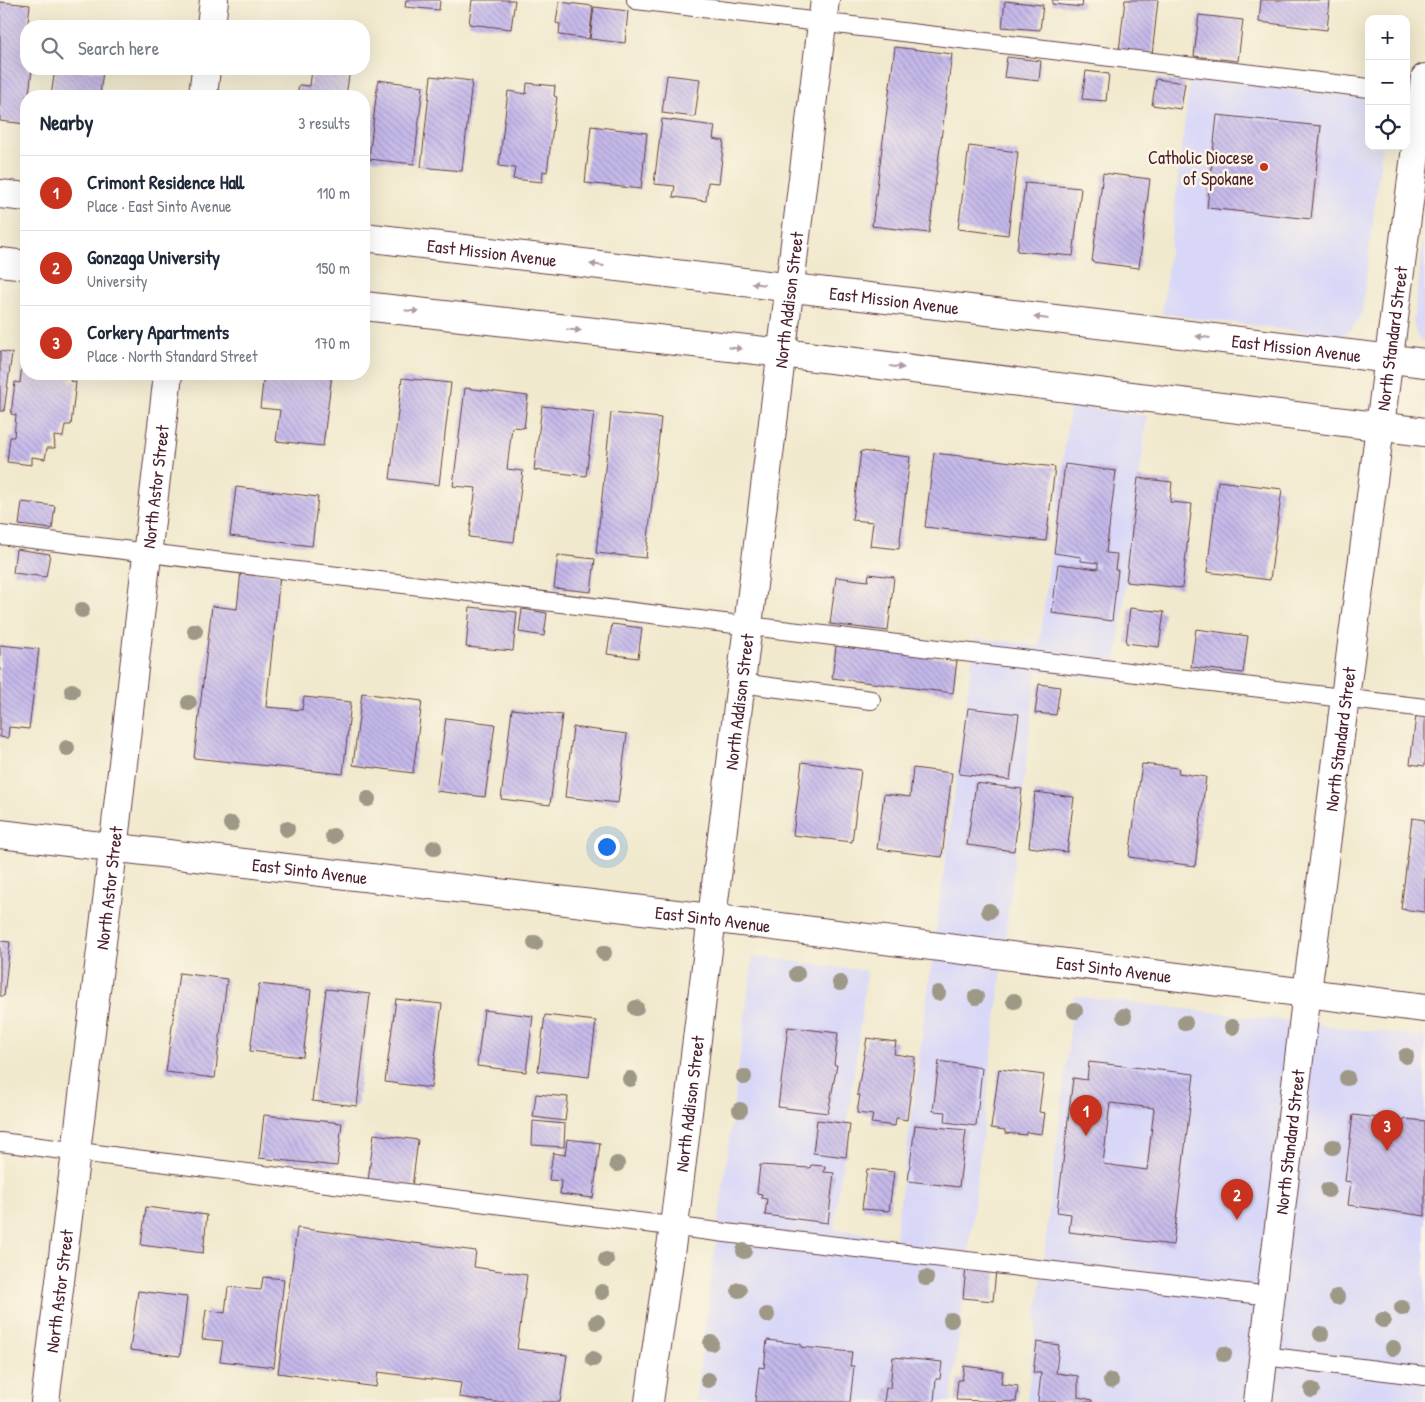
<!DOCTYPE html>
<meta charset="utf-8">
<style>
:root{--surface:#fff;--page:#f2f2f3;--text:#1f2937;--muted:#747a83;--line:#e0e1e3;--accent:#c8321e}
body{margin:0;font-family:"Patrick Hand",sans-serif;background:var(--page);color:var(--text)}
.controls{position:absolute;right:15px;top:15px;display:grid;overflow:hidden;border-radius:10px;box-shadow:0 5px 20px #0002}
.controls button{width:45px;height:45px;display:grid;place-items:center;padding:0;border:0;border-bottom:1px solid var(--line);background:var(--surface);color:var(--text);font:25px sans-serif}
.you{position:absolute;left:606px;top:846px;width:18px;height:18px;margin:-12px;border:4px solid #fff;border-radius:50%;background:#1a73e8;box-shadow:0 0 0 8px #1a73e833}
.badge{display:grid;place-items:center;width:32px;height:32px;border-radius:50%;background:var(--accent);color:#fff;font-size:16px;font-weight:700}
.pin{position:absolute;translate:-50% -41px;filter:drop-shadow(0 1px 2px #0008)}
.pin::after{content:'';position:absolute;top:26px;width:18px;height:15px;background:inherit;clip-path:polygon(0 0,100% 0,50% 100%)}
.list{margin:0;padding:0;list-style:none}
h2{display:flex;justify-content:space-between;align-items:center;height:65px;margin:0;padding:0 20px;font-size:21px}
h2 small{font-size:16px;font-weight:400;color:var(--muted)}
.list li{display:grid;grid-template-columns:32px 1fr auto;gap:15px;align-items:center;box-sizing:border-box;height:75px;padding:0 20px;border-top:1px solid var(--line)}
.list b{display:block;font-size:19px;white-space:nowrap}
.list p{margin:0;font-size:16px;white-space:nowrap;color:var(--muted)}
.list em{font-size:16px;font-style:normal;color:var(--muted)}
.icon{flex:none;width:28px;height:28px;fill:none;stroke:currentColor;stroke-width:2;stroke-linecap:round;stroke-linejoin:round}
.map{position:relative;flex:none;width:1425px;height:1402px;overflow:hidden}
.search{position:absolute;background:var(--surface);box-shadow:0 5px 20px #0002;left:20px;top:20px;width:350px;height:55px;display:flex;align-items:center;gap:12px;box-sizing:border-box;padding:0 18px;border-radius:20px;color:var(--muted);font-size:19px}
.panel{position:absolute;background:var(--surface);box-shadow:0 5px 20px #0002;left:20px;top:90px;width:350px;height:290px;border-radius:20px}
.map>svg:first-child{display:block}
.built{fill:#d8d7f8}
.building{fill:url(#building-back-hatch);fill-rule:evenodd}
.lines{fill:none;stroke-linecap:round;stroke-linejoin:round}
.lane-casing{stroke:#633d43;stroke-width:20}
.street-casing{stroke:#633d43;stroke-width:30}
.primary-casing{stroke:#633d43;stroke-width:30}
.lane{stroke:#fff;stroke-width:18}
.street{stroke:#fff;stroke-width:28}
.primary{stroke:#fff;stroke-width:28}
.tree{fill:#9e9887}
.oneway{fill:#ae9aa0}
.poi-dot{fill:#c8321e;stroke:#fcf5e5;stroke-width:2}
.labels{text-anchor:middle;dominant-baseline:central;stroke-width:5;stroke-linejoin:round;paint-order:stroke}
.poi-label{font-size:18px;fill:#4a1f2b;stroke:#fcf5e5;text-anchor:end}
.street-label{font-size:18px;fill:#4a1f2b;stroke:#fcf5e5}
</style>
<div class="map">
<svg width="1425" height="1402" viewBox="0 0 1425 1402">
<defs>
<pattern id="building-back-hatch" width="6" height="6" patternUnits="userSpaceOnUse" patternTransform="scale(1.25)"><rect width="6" height="6" fill="#c5b9eb"/><path d="M-1 5l2 2M0 0l6 6M5-1l2 2" fill="none" stroke="#a296bf"/></pattern>
</defs>
<rect width="100%" height="100%" fill="#fcf5e5"/>
<filter id="ink" filterUnits="userSpaceOnUse"><feTurbulence type="fractalNoise" baseFrequency=".02" numOctaves="2"/><feDisplacementMap in="SourceGraphic" scale="10" xChannelSelector="R" yChannelSelector="G"/><feConvolveMatrix kernelMatrix="1 2 1 2 8 2 1 2 1" color-interpolation-filters="sRGB"/></filter>
<filter id="wash" filterUnits="userSpaceOnUse"><feTurbulence type="fractalNoise" baseFrequency=".0096" numOctaves="4" result="noise"/><feDisplacementMap in="SourceGraphic" scale="20" xChannelSelector="R" yChannelSelector="G"/><feGaussianBlur stdDeviation="1.12" result="paint"/><feColorMatrix in="noise" values="0 0 0 0 0 0 0 0 0 0 0 0 0 0 0 0 0 1.4 0 .05"/><feComposite in="paint" operator="in"/></filter>
<g filter="url(#wash)">
<rect width="100%" height="100%" fill="#f0e9cd"/>
<g class="built">
<path d="M1190 78 1369 99V146H1382L1362 312 1352 330 1338 336 1162 314Z"/>
<path d="M1425 228V343L1419 339 1413 323Z"/>
<path d="M1070 406 1147 416 1114 680 1037 670 951 1402H695L753 956 867 971 834 1229 895 1238 975 638 1039 646Z"/>
<path d="M1074 996 1425 1037V1402H1027Z"/>
</g>
<g id="blocks">
<g class="building">
<path d="M406 0H440L439 10 405 7Z"/>
<path d="M472 0H515L511 29 469 24Z"/>
<path d="M1052 0H1083L1082 7 1052 4Z"/>
<path d="M1125 0H1158L1152 55 1119 51Z"/>
<path d="M1261 0H1330L1327 30 1259 22Z"/>
<path d="M1005 1 1043 5 1040 30 1002 27Z"/>
<path d="M0 2 30 5 24 57H26V69H32L29 94 40 95 26 96V124L0 121Z"/>
<path d="M559 2 593 6 589 39 559 35 560 24 556 23Z"/>
<path d="M594 7 628 11 625 43 590 39Z"/>
<path d="M1199 15 1243 20 1238 61 1194 56Z"/>
<path d="M895 47 952 54 929 233 872 226Z"/>
<path d="M1007 57 1041 61 1039 81 1004 77Z"/>
<path d="M55 69 103 71 100 95 51 96Z"/>
<path d="M312 69H350L346 96H297L299 85 310 86Z"/>
<path d="M1086 71 1109 74 1106 101 1082 99Z"/>
<path d="M667 75 700 79 695 117 662 113Z"/>
<path d="M431 76 472 81 462 171 421 167Z"/>
<path d="M1156 79 1185 83 1181 109 1152 105Z"/>
<path d="M378 80 423 86 414 164 369 159Z"/>
<path d="M527 83 555 86 554 96 557 97 547 172 543 171 542 182 513 179 515 168 499 166 508 91 526 94Z"/>
<path d="M1217 115 1321 126 1311 219 1207 208Z"/>
<path d="M662 119 715 126 713 139 724 141 719 183 708 182 706 201 673 197 675 186 654 184Z"/>
<path d="M591 126 647 133 641 189 585 183Z"/>
<path d="M969 146 1018 152 1008 235 958 229Z"/>
<path d="M1103 173 1150 179 1139 268 1092 262Z"/>
<path d="M1025 183 1081 188 1073 256 1017 251Z"/>
<path d="M0 351 12 353 4 411H0Z"/>
<path d="M23 354H26V374H71L70 381 76 382 71 425H65L63 437 54 436 55 448H47L45 459 32 457V465L7 462 10 437H14L16 415 11 414 15 382 20 383Z"/>
<path d="M264 374H332L323 446 276 441 280 410 260 408Z"/>
<path d="M402 378 451 383 439 485 390 479Z"/>
<path d="M465 388 528 396 524 428 512 427 507 469 523 471 514 542 469 537 476 488 453 486Z"/>
<path d="M542 406 594 412 586 476 534 470Z"/>
<path d="M611 413 661 418 646 558 596 553Z"/>
<path d="M861 451 910 457 899 549 870 546 873 522 852 520Z"/>
<path d="M934 453 1055 467 1046 541 925 527Z"/>
<path d="M1065 464 1116 471 1106 553 1117 554 1115 570H1118L1112 621 1052 613 1058 564 1098 569V563L1081 561V557L1054 553Z"/>
<path d="M1138 478 1172 482 1170 502 1192 504 1182 588 1126 582Z"/>
<path d="M1218 481 1282 489 1270 580 1207 572Z"/>
<path d="M236 487 318 497 312 546 230 536Z"/>
<path d="M22 502 55 506 52 529 19 525Z"/>
<path d="M16 549 50 554 46 577 13 573Z"/>
<path d="M558 555 595 559 591 592 554 588Z"/>
<path d="M241 571 280 575 266 707 302 710 304 697 351 702 343 774 194 758 212 606 237 609Z"/>
<path d="M869 574 894 577 888 631 830 624 836 577 868 581Z"/>
<path d="M470 607 517 612 513 651 466 647Z"/>
<path d="M1130 608 1164 612 1159 647 1126 643Z"/>
<path d="M522 609 547 613 544 636 519 632Z"/>
<path d="M612 624 642 628 638 658 607 654Z"/>
<path d="M1196 629 1248 636 1243 673 1191 667Z"/>
<path d="M0 645 39 649 29 729 9 727 8 738 0 737Z"/>
<path d="M836 646 957 660 953 693 832 678Z"/>
<path d="M1039 684 1060 687 1056 715 1035 713Z"/>
<path d="M362 693 422 701 413 773 353 765Z"/>
<path d="M968 708 1019 714 1010 780 959 774Z"/>
<path d="M512 709 562 715 550 805 501 799Z"/>
<path d="M1416 716 1425 717V766L1410 764Z"/>
<path d="M446 718 495 724 485 797 436 791Z"/>
<path d="M573 727 627 734 618 803 565 797Z"/>
<path d="M802 762 861 770 852 842 793 835Z"/>
<path d="M1142 764 1179 768 1178 773 1206 777 1195 866 1129 857Z"/>
<path d="M913 768 952 773 942 857 877 849 884 794 910 797Z"/>
<path d="M976 783 1022 789 1014 851 967 845Z"/>
<path d="M1035 792 1074 797 1067 852 1029 847Z"/>
<path d="M1412 818 1425 820V912L1401 909Z"/>
<path d="M0 941 10 942 4 996H0Z"/>
<path d="M179 973 227 979 215 1078 166 1072Z"/>
<path d="M259 984 311 990 303 1057 250 1051Z"/>
<path d="M326 989 370 994 357 1106 312 1101Z"/>
<path d="M396 999 442 1004 431 1088 385 1082Z"/>
<path d="M484 1010 533 1016 526 1072 477 1066Z"/>
<path d="M545 1015 596 1021 589 1077 538 1071Z"/>
<path d="M788 1027 838 1033 834 1065H837L828 1113 778 1107Z"/>
<path d="M867 1038 896 1042 894 1054 915 1057 907 1120 896 1118 895 1126 871 1123 873 1115 857 1113 860 1095H857Z"/>
<path d="M939 1061 982 1068 976 1126 945 1122 946 1112 933 1111Z"/>
<path d="M1089 1062 1194 1074 1173 1245 1069 1232 1071 1214 1057 1212 1073 1078 1087 1080ZM1110 1103 1154 1108 1147 1170 1103 1164Z"/>
<path d="M999 1069 1044 1075 1039 1112 1045 1113 1042 1134 1026 1132V1135L1005 1133V1130L991 1128Z"/>
<path d="M536 1094 568 1097 565 1121 533 1117Z"/>
<path d="M264 1115 342 1123 337 1166 259 1158Z"/>
<path d="M1353 1115 1404 1121 1405 1119 1425 1121V1216L1348 1205 1351 1182 1345 1181Z"/>
<path d="M817 1120 850 1124 846 1157 813 1153Z"/>
<path d="M533 1121 565 1124 564 1147 532 1145Z"/>
<path d="M915 1125 966 1130 959 1187 908 1181Z"/>
<path d="M374 1134 418 1140 412 1187 368 1181Z"/>
<path d="M567 1139 600 1143 593 1198 560 1194 561 1181 549 1180 553 1153 565 1155Z"/>
<path d="M760 1165 810 1168 811 1165 825 1166 824 1172 834 1173 828 1223 765 1215 767 1199 761 1198 762 1194 757 1193Z"/>
<path d="M867 1169 894 1172 889 1211 862 1209Z"/>
<path d="M146 1207 207 1215 203 1253 141 1245Z"/>
<path d="M297 1228 476 1251 474 1267 527 1275 517 1349 567 1355 560 1402H495L459 1397 461 1383 378 1372 376 1387 278 1373Z"/>
<path d="M966 1267 996 1270 993 1301 963 1298Z"/>
<path d="M263 1277 284 1279 274 1367 220 1361 223 1341 202 1339 206 1310 225 1313 228 1287 261 1290Z"/>
<path d="M138 1291 187 1297 180 1356 130 1350Z"/>
<path d="M767 1340 801 1344V1347L852 1352 850 1366H854L850 1402H755L759 1367 764 1368Z"/>
<path d="M1037 1342 1059 1345 1056 1373 1078 1376V1397L1092 1400V1402H1038L1041 1373H1033Z"/>
<path d="M893 1357 942 1362 940 1379H936L934 1402H884L886 1388H890Z"/>
<path d="M964 1366 1003 1371 1001 1384 1018 1386 1016 1402 956 1400 958 1380H962Z"/>
</g>
</g>
</g>
<g filter="url(#ink)">
<use href="#blocks" fill-opacity="0" stroke="#633d43" stroke-width="1"/>
<g class="lines">
<g class="lane-casing">
<g id="lane">
<path d="M636 0 1369 88"/>
<path d="M0 535 1425 708"/>
<path d="M740 683 871 700"/>
<path d="M0 1142 734 1234 1271 1296"/>
<path d="M1264 1356 1425 1376"/>
</g>
</g>
<g class="street-casing">
<g id="street">
<path d="M211 26 214 0"/>
<path d="M203 96 206 69"/>
<path id="s1" d="M0 834 710 918 1425 1008"/>
<path id="s2" d="M45 1402 106 910 168 374"/>
<path id="s3" d="M649 1402 674 1226 825 0"/>
<path id="s4" d="M1258 1402 1307 992 1425 78"/>
</g>
</g>
<g class="primary-casing">
<g id="primary">
<path d="M0 194 26 197"/>
<path id="s5" d="M364 237 1425 363"/>
<path d="M0 262 26 265"/>
<path d="M364 306 782 353 1425 432"/>
</g>
</g>
<use href="#lane" class="lane"/>
<use href="#street" class="street"/>
<use href="#primary" class="primary"/>
</g>
<g class="tree">
<circle cx="82" cy="610" r="8"/>
<circle cx="195" cy="631" r="8"/>
<circle cx="72" cy="691" r="8"/>
<circle cx="189" cy="703" r="8"/>
<circle cx="67" cy="748" r="8"/>
<circle cx="368" cy="799" r="8"/>
<circle cx="231" cy="824" r="8"/>
<circle cx="287" cy="829" r="8"/>
<circle cx="333" cy="836" r="8"/>
<circle cx="434" cy="848" r="8"/>
<circle cx="989" cy="911" r="8"/>
<circle cx="535" cy="943" r="8"/>
<circle cx="604" cy="953" r="8"/>
<circle cx="797" cy="974" r="8"/>
<circle cx="840" cy="983" r="8"/>
<circle cx="938" cy="993" r="8"/>
<circle cx="976" cy="997" r="8"/>
<circle cx="1014" cy="1001" r="8"/>
<circle cx="636" cy="1008" r="8"/>
<circle cx="1075" cy="1011" r="8"/>
<circle cx="1124" cy="1016" r="8"/>
<circle cx="1185" cy="1023" r="8"/>
<circle cx="1232" cy="1027" r="8"/>
<circle cx="1406" cy="1056" r="8"/>
<circle cx="744" cy="1077" r="8"/>
<circle cx="1347" cy="1078" r="8"/>
<circle cx="630" cy="1079" r="8"/>
<circle cx="740" cy="1110" r="8"/>
<circle cx="1333" cy="1147" r="8"/>
<circle cx="617" cy="1164" r="8"/>
<circle cx="1328" cy="1190" r="8"/>
<circle cx="744" cy="1251" r="8"/>
<circle cx="606" cy="1260" r="8"/>
<circle cx="926" cy="1278" r="8"/>
<circle cx="739" cy="1290" r="8"/>
<circle cx="602" cy="1292" r="8"/>
<circle cx="1337" cy="1297" r="8"/>
<circle cx="1402" cy="1308" r="8"/>
<circle cx="767" cy="1315" r="8"/>
<circle cx="951" cy="1320" r="8"/>
<circle cx="1383" cy="1320" r="8"/>
<circle cx="597" cy="1322" r="8"/>
<circle cx="1321" cy="1334" r="8"/>
<circle cx="711" cy="1343" r="8"/>
<circle cx="1393" cy="1348" r="8"/>
<circle cx="1224" cy="1354" r="8"/>
<circle cx="593" cy="1359" r="8"/>
<circle cx="708" cy="1380" r="8"/>
<circle cx="1111" cy="1381" r="8"/>
<circle cx="1312" cy="1390" r="8"/>
</g>
<defs><path id="oneway-solid" d="M-6-.8H1V-3.2L6.5 0L1 3.2V.8H-6Z" transform="scale(1.25)"/></defs>
<g class="oneway">
<use href="#oneway-solid" transform="translate(597 265) rotate(-173)"/>
<use href="#oneway-solid" transform="translate(758 284) rotate(-173)"/>
<use href="#oneway-solid" transform="translate(412 311) rotate(6)"/>
<use href="#oneway-solid" transform="translate(1041 318) rotate(-173)"/>
<use href="#oneway-solid" transform="translate(574 330) rotate(6)"/>
<use href="#oneway-solid" transform="translate(1203 337) rotate(-173)"/>
<use href="#oneway-solid" transform="translate(735 348) rotate(6)"/>
<use href="#oneway-solid" transform="translate(897 367) rotate(7)"/>
</g>
</g>
<circle class="poi-dot" cx="1264" cy="167" r="5"/>
<g class="labels">
<g class="poi-label">
<text x="1254" y="157">Catholic Diocese<tspan x="1254" dy="21">of Spokane</tspan></text>
</g>
<g class="street-label">
<text stroke="none"><textPath href="#s5" startOffset="129">East Mission Avenue</textPath></text>
<text stroke="none"><textPath href="#s3" startOffset="1111">North Addison Street</textPath></text>
<text stroke="none"><textPath href="#s5" startOffset="534">East Mission Avenue</textPath></text>
<text stroke="none"><textPath href="#s4" startOffset="1072">North Standard Street</textPath></text>
<text stroke="none"><textPath href="#s5" startOffset="939">East Mission Avenue</textPath></text>
<text stroke="none"><textPath href="#s2" startOffset="922">North Astor Street</textPath></text>
<text stroke="none"><textPath href="#s3" startOffset="706">North Addison Street</textPath></text>
<text stroke="none"><textPath href="#s4" startOffset="668">North Standard Street</textPath></text>
<text stroke="none"><textPath href="#s1" startOffset="312">East Sinto Avenue</textPath></text>
<text stroke="none"><textPath href="#s2" startOffset="518">North Astor Street</textPath></text>
<text stroke="none"><textPath href="#s1" startOffset="718">East Sinto Avenue</textPath></text>
<text stroke="none"><textPath href="#s1" startOffset="1122">East Sinto Avenue</textPath></text>
<text stroke="none"><textPath href="#s3" startOffset="301">North Addison Street</textPath></text>
<text stroke="none"><textPath href="#s4" startOffset="262">North Standard Street</textPath></text>
<text stroke="none"><textPath href="#s2" startOffset="112">North Astor Street</textPath></text>
</g>
</g>
</svg>
<div class="controls">
<button>+</button>
<button>−</button>
<button><svg class="icon" aria-label="locate" viewBox="0 0 24 24"><circle cx="12" cy="12" r="6"/><path d="M12 2v4M12 18v4M2 12h4M18 12h4"/></svg></button>
</div>
<div class="you"></div>
<div class="pin badge" style="left:1086px;top:1136px">1</div>
<div class="pin badge" style="left:1237px;top:1220px">2</div>
<div class="pin badge" style="left:1387px;top:1151px">3</div>
<div class="search"><svg class="icon" aria-label="search" viewBox="0 0 24 24"><circle cx="10" cy="10" r="6"/><path d="M15 15l6 6"/></svg>Search here</div>
<section class="panel">
<h2>Nearby<small>3 results</small></h2>
<ul class="list">
<li><span class="badge">1</span><div><b>Crimont Residence Hall</b><p>Place · East Sinto Avenue</p></div><em>110 m</em></li>
<li><span class="badge">2</span><div><b>Gonzaga University</b><p>University</p></div><em>150 m</em></li>
<li><span class="badge">3</span><div><b>Corkery Apartments</b><p>Place · North Standard Street</p></div><em>170 m</em></li>
</ul>
</section>
</div>
